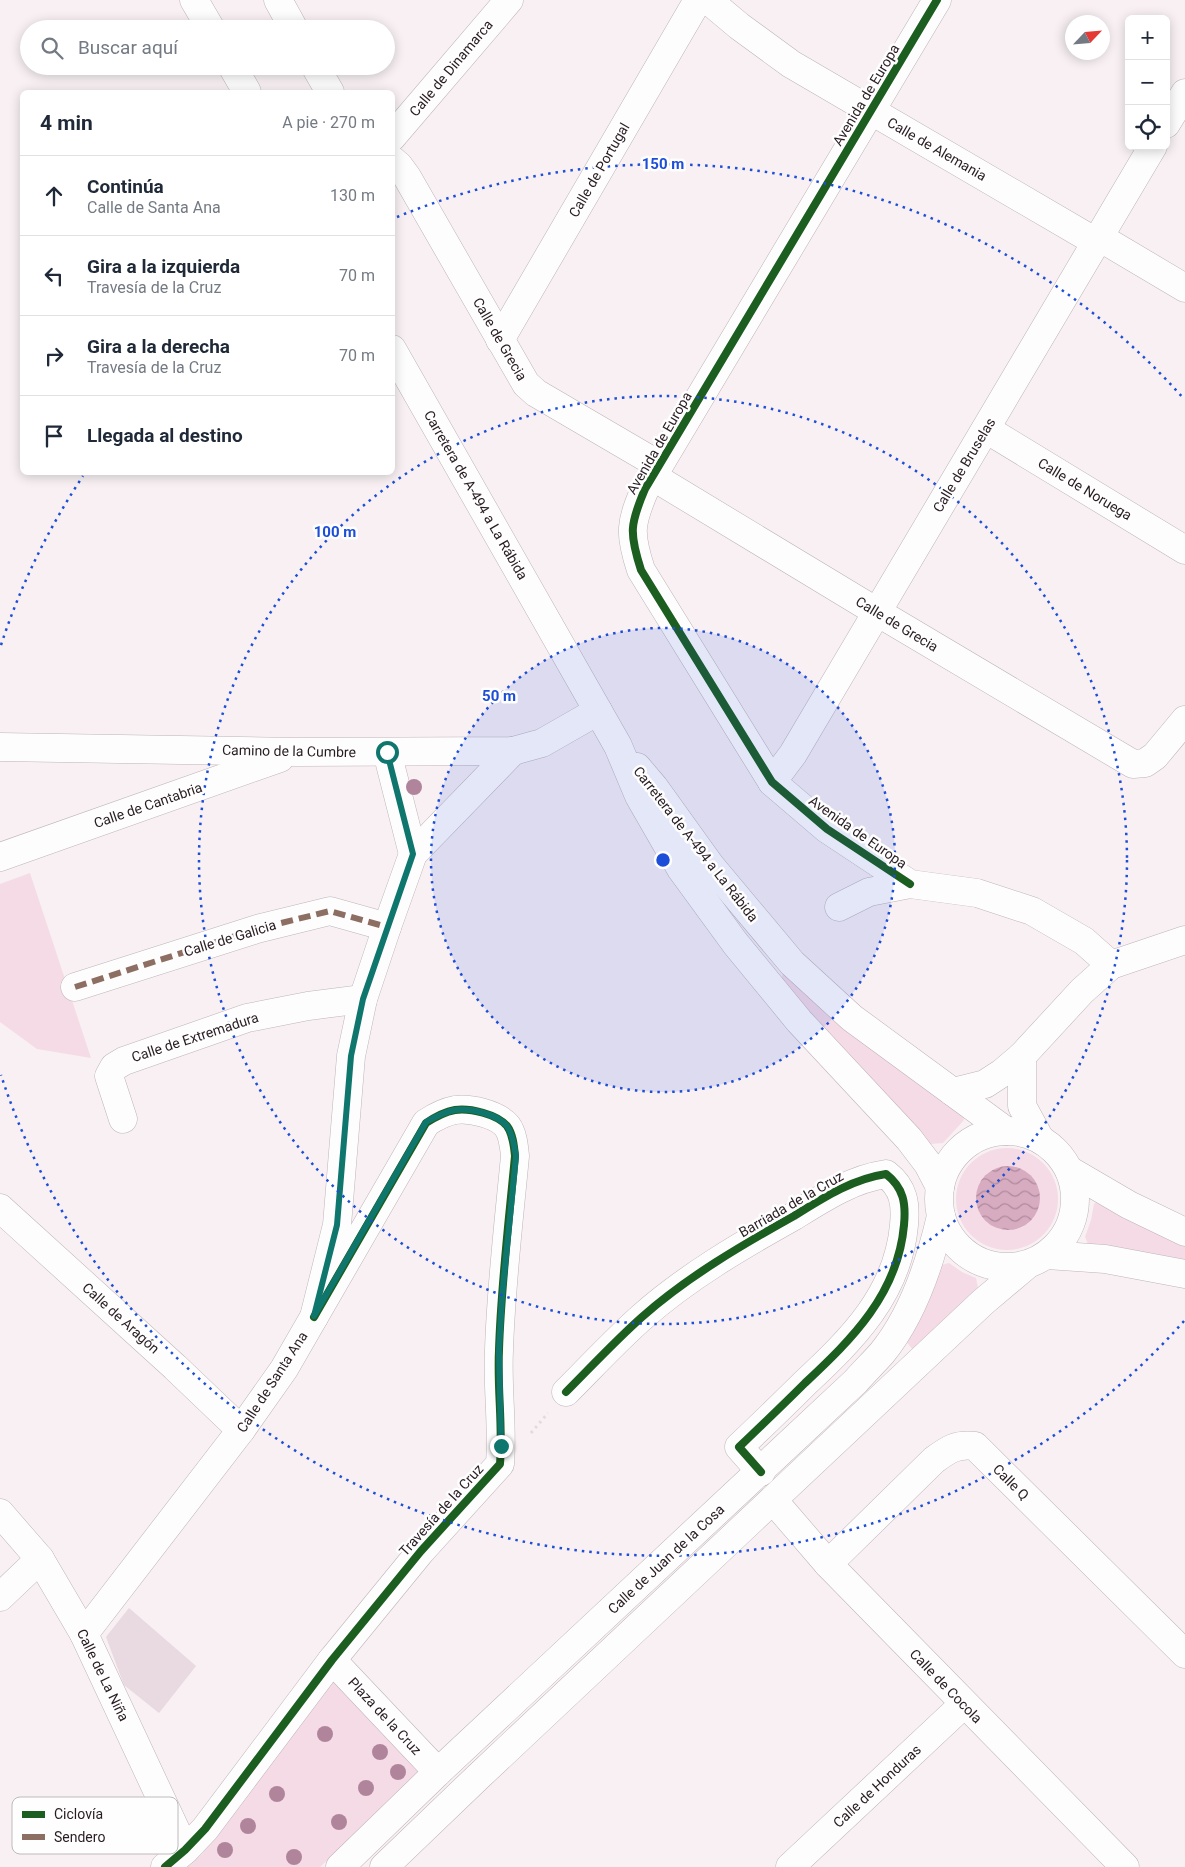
<!DOCTYPE html>
<html lang="es">
<meta charset="utf-8">
<style>
:root{--surface:#fff;--page:#f6f6f7;--text:#1f2937;--muted:#747a83;--line:#e0e1e3}
body{margin:0;font-family:Roboto,sans-serif;background:var(--page);color:var(--text)}
.controls{position:absolute;right:15px;top:15px;display:grid;overflow:hidden;border-radius:8px;box-shadow:0 2px 12px #0003}
.controls button{width:45px;height:45px;display:grid;place-items:center;padding:0;border:0;border-bottom:1px solid var(--line);background:var(--surface);color:var(--text);font:25px sans-serif}
.compass{position:absolute;left:1065px;top:15px;width:45px;height:45px;border-radius:50%;background:var(--surface);box-shadow:0 2px 12px #0003;rotate:64deg}
.stop{position:absolute;width:15px;height:15px;margin:-11px;border:4px solid #0f766e;border-radius:50%;background:#fff}
.stop.end{background:#0f766e;border-color:#fff;box-shadow:0 1px 5px #0008}
.list{margin:0;padding:0;list-style:none}
h2{display:flex;justify-content:space-between;align-items:center;height:65px;margin:0;padding:0 20px;font-size:21px}
h2 small{font-size:16px;font-weight:400;color:var(--muted)}
.list li{display:grid;grid-template-columns:32px 1fr auto;gap:15px;align-items:center;box-sizing:border-box;height:80px;padding:0 20px;border-top:1px solid var(--line)}
.list b{display:block;font-size:19px;white-space:nowrap}
.list p{margin:0;font-size:16px;white-space:nowrap;color:var(--muted)}
.list em{font-size:16px;font-style:normal;color:var(--muted)}
.icon{flex:none;width:28px;height:28px;fill:none;stroke:currentColor;stroke-width:2;stroke-linecap:round;stroke-linejoin:round}
.map{position:relative;flex:none;width:1185px;height:1867px;overflow:hidden}
.search{position:absolute;background:var(--surface);box-shadow:0 2px 12px #0003;left:20px;top:20px;width:375px;height:55px;display:flex;align-items:center;gap:12px;box-sizing:border-box;padding:0 18px;border-radius:28px;color:var(--muted);font-size:19px}
.panel{position:absolute;background:var(--surface);box-shadow:0 2px 12px #0003;left:20px;top:90px;width:375px;height:385px;border-radius:8px}
.map>svg:first-child{display:block}
.green{fill:#f5dbe6}
.water{fill:url(#water-waves)}
.building{fill:#e9d9e0}
.lines{fill:none;stroke-linecap:round;stroke-linejoin:round}
.street-casing{stroke:#beb4b9;stroke-width:29}
.secondary-casing{stroke:#beb4b9;stroke-width:29}
.path{stroke:#dfdcde;stroke-width:3;stroke-dasharray:2.5 4;stroke-linecap:butt}
.street{stroke:#fefdfd;stroke-width:28}
.secondary{stroke:#fefdfd;stroke-width:28}
.quiet{stroke:#8d6e63;stroke-width:6;stroke-dasharray:12 6;stroke-linecap:butt}
.cycleway-casing{stroke:#fefefe;stroke-width:11}
.cycleway{stroke:#1b5e20;stroke-width:8}
.tree{fill:#b0859c}
.route{stroke:#0f766e;stroke-width:6}
.ring{fill:none;stroke:#1d4ed8;stroke-width:2.5;stroke-dasharray:2.5 5}
.labels{text-anchor:middle;dominant-baseline:central;stroke-width:5;stroke-linejoin:round;paint-order:stroke}
.street-label{font-size:14px;fill:#281c22;stroke:#fefefe}
.key{fill:#fefefe;stroke:#bebabc;stroke-width:1}
.key-label{font-size:14px;fill:#281c22}
.centre{fill:#1d4ed8;stroke:#fefefe;stroke-width:2.5}
.ring-label{font-size:15px;text-anchor:middle;font-weight:bold;fill:#1d4ed8;stroke:#fefefe;stroke-width:5;stroke-linejoin:round;paint-order:stroke}
</style>
<div class="map">
<svg width="1185" height="1867" viewBox="0 0 1185 1867">
<defs>
<pattern id="water-waves" width="16" height="10" patternUnits="userSpaceOnUse" patternTransform="scale(1.25)"><rect width="16" height="10" fill="#d7abc0"/><path d="M0 5q4-4 8 0t8 0" fill="none" stroke="#ae8a9c"/></pattern>
</defs>
<rect width="100%" height="100%" fill="#f8f0f3"/>
<g class="green">
<path d="M30 873 91 1058 37 1049 0 1022V884Z"/>
<path d="M784 967 962 1111 964 1120 943 1143 930 1144 781 982Z"/>
<circle cx="1007" cy="1199" r="51"/>
<path d="M1102 1197 1185 1244V1264L1089 1246 1085 1237 1091 1220 1094 1204Z"/>
<path d="M949 1263 962 1272 976 1278 978 1288 913 1350 905 1340 928 1302 942 1265Z"/>
<path d="M334 1678 421 1773 320 1867H187L202 1854Z"/>
</g>
<circle class="water" cx="1008" cy="1198" r="32"/>
<path class="building" d="M129 1608 196 1666 159 1713 124 1685 106 1637Z"/>
<g class="lines">
<g class="street-casing">
<g id="street">
<path d="M708 0 739 26 791 64 1096 242"/>
<path d="M1166 124 1185 93"/>
<path d="M392 137 509 0"/>
<path d="M1099 237 1185 288"/>
<path d="M500 340 698 0"/>
<path d="M986 429 1185 550"/>
<path d="M652 476 877 612 1133 764 1145 763 1155 756 1185 720"/>
<path d="M0 747 296 752 513 751 542 743 598 711"/>
<path d="M387 752 413 854"/>
<path d="M772 782 793 754 1153 146"/>
<path d="M0 857 280 758"/>
<path d="M839 907 869 892 910 884"/>
<path d="M75 987 257 929 330 911 387 927"/>
<path d="M123 1119 109 1076 114 1067 124 1061 247 1018 308 1006 363 999"/>
<path d="M0 1208 175 1367 241 1430"/>
<path d="M566 1392C591 1367 616 1340 642 1317 687 1277 742 1245 794 1216 823 1198 852 1179 886 1174 904 1188 906 1204 904 1225 898 1294 852 1339 805 1383 783 1405 761 1426 739 1447L761 1472"/>
<path d="M0 1513 40 1559 84 1634 185 1850"/>
<path d="M828 1564 934 1460C949 1449 956 1444 975 1446L1185 1654"/>
<path d="M0 1597 40 1559"/>
<path d="M84 1634 241 1430 284 1369 314 1317 337 1225 351 1056 363 999 387 927 413 854 513 751"/>
<path d="M332 1660 438 1772"/>
<path d="M165 1867 185 1850 205 1829 332 1660 421 1551 500 1464C503 1426 497 1388 499 1350 501 1285 509 1220 515 1156 514 1146 513 1134 507 1126 497 1114 470 1108 455 1110 444 1112 435 1117 426 1123L314 1317"/>
<path d="M790 1867 964 1704"/>
</g>
</g>
<g class="secondary-casing">
<g id="secondary">
<path d="M194 0 211 29"/>
<path d="M278 0 294 29"/>
<path d="M937 0 645 489C630 524 629 533 641 570L772 782 827 829 910 884 977 893 1032 911 1084 941 1111 965"/>
<path d="M232 66 247 92"/>
<path d="M315 66 330 92"/>
<path d="M392 160 399 166 407 177 526 384 536 393 659 465"/>
<path d="M392 349 618 746 639 796 681 869 735 943 799 1021 909 1139 928 1164 940 1187"/>
<path d="M637 767 654 787 710 865 792 963 852 1018 1006 1131"/>
<path d="M1022 1056V1106L1040 1139"/>
<path d="M953 1092 985 1084 1002 1073 1022 1056 1082 991 1111 965 1185 940"/>
<circle cx="1007" cy="1199" r="68"/>
<path d="M1069 1170 1129 1205 1185 1232"/>
<path d="M1047 1255 1105 1259 1185 1274"/>
<path d="M773 1500 828 1564 1125 1867"/>
<path d="M340 1867 438 1772 856 1381C864 1372 873 1363 882 1353 913 1315 930 1264 941 1216"/>
<path d="M384 1867 480 1775 983 1302 1027 1265"/>
</g>
</g>
<path class="path" d="M531 1433 548 1413"/>
<use href="#street" class="street"/>
<use href="#secondary" class="secondary"/>
<path class="quiet" d="M75 987 257 929 330 911 387 927"/>
<g class="cycleway-casing">
<g id="cycleway">
<path d="M910 884 827 829 772 782 641 570C629 533 630 524 645 489L937 0"/>
<path d="M566 1392C591 1367 616 1340 642 1317 687 1277 742 1245 794 1216 823 1198 852 1179 886 1174 904 1188 906 1204 904 1225 898 1294 852 1339 805 1383 783 1405 761 1426 739 1447L761 1472"/>
<path d="M165 1867 185 1850 205 1829 332 1660 421 1551 500 1464C503 1426 497 1388 499 1350 501 1285 509 1220 515 1156 514 1146 513 1134 507 1126 497 1114 470 1108 455 1110 444 1112 435 1117 426 1123L314 1317"/>
</g>
</g>
<use href="#cycleway" class="cycleway"/>
</g>
<g class="tree">
<circle cx="414" cy="787" r="8"/>
<circle cx="325" cy="1734" r="8"/>
<circle cx="380" cy="1752" r="8"/>
<circle cx="398" cy="1772" r="8"/>
<circle cx="366" cy="1788" r="8"/>
<circle cx="277" cy="1794" r="8"/>
<circle cx="339" cy="1822" r="8"/>
<circle cx="248" cy="1826" r="8"/>
<circle cx="225" cy="1850" r="8"/>
<circle cx="294" cy="1857" r="8"/>
</g>
<g class="lines">
<path class="route" d="M387 752 413 854 363 999 351 1056 337 1225 314 1316 426 1122C435 1117 444 1112 455 1110 470 1108 497 1114 507 1126 513 1134 514 1146 516 1156L502 1297 499 1351 501 1446"/>
</g>
<circle cx="663" cy="860" r="232" fill="#1d4ed8" fill-opacity=".12"/>
<g class="ring">
<circle cx="663" cy="860" r="232"/>
<circle cx="663" cy="860" r="464"/>
<path d="M1184 1321A696 696 0 0 1 1 1075M1 645A696 696 0 0 1 83 476M397 217A696 696 0 0 1 1184 399"/>
</g>
<g class="labels">
<g class="street-label">
<text transform="translate(451 68) rotate(-50)">Calle de Dinamarca</text>
<text transform="translate(866 95) rotate(-59)">Avenida de Europa</text>
<text transform="translate(937 149) rotate(30)">Calle de Alemania</text>
<text transform="translate(599 170) rotate(-60)">Calle de Portugal</text>
<text transform="translate(500 339) rotate(60)">Calle de Grecia</text>
<text transform="translate(659 443) rotate(-60)">Avenida de Europa</text>
<text transform="translate(964 465) rotate(-59)">Calle de Bruselas</text>
<text transform="translate(1085 489) rotate(31)">Calle de Noruega</text>
<text transform="translate(476 495) rotate(60)">Carretera de A-494 a La Rábida</text>
<text transform="translate(897 624) rotate(31)">Calle de Grecia</text>
<text transform="translate(289 751) rotate(1)">Camino de la Cumbre</text>
<text transform="translate(148 805) rotate(-19)">Calle de Cantabria</text>
<text transform="translate(858 832) rotate(35)">Avenida de Europa</text>
<text transform="translate(696 844) rotate(52)">Carretera de A-494 a La Rábida</text>
<text transform="translate(230 938) rotate(-17)">Calle de Galicia</text>
<text transform="translate(195 1037) rotate(-18)">Calle de Extremadura</text>
<text transform="translate(791 1204) rotate(-30)">Barriada de la Cruz</text>
<text transform="translate(121 1318) rotate(42)">Calle de Aragón</text>
<text transform="translate(272 1382) rotate(-57)">Calle de Santa Ana</text>
<text transform="translate(1011 1482) rotate(45)">Calle Q</text>
<text transform="translate(441 1510) rotate(-48)">Travesía de la Cruz</text>
<text transform="translate(666 1559) rotate(-43)">Calle de Juan de la Cosa</text>
<text transform="translate(103 1675) rotate(64)">Calle de La Niña</text>
<text transform="translate(946 1686) rotate(46)">Calle de Cocola</text>
<text transform="translate(385 1716) rotate(47)">Plaza de la Cruz</text>
<text transform="translate(877 1786) rotate(-43)">Calle de Honduras</text>
</g>
</g>
<rect x="12" y="1797" width="166" height="57" rx="8" class="key"/>
<rect x="22" y="1811" width="23" height="7" fill="#1b5e20"/>
<rect x="22" y="1834" width="23" height="6" fill="#8d6e63"/>
<g class="key-label">
<text x="54" y="1819">Ciclovía</text>
<text x="54" y="1842">Sendero</text>
</g>
<circle cx="663" cy="860" r="8" class="centre"/>
<g class="ring-label">
<text x="663" y="169">150 m</text>
<text x="335" y="537">100 m</text>
<text x="499" y="701">50 m</text>
</g>
</svg>
<div class="controls">
<button>+</button>
<button>−</button>
<button><svg class="icon" aria-label="locate" viewBox="0 0 24 24"><circle cx="12" cy="12" r="6"/><path d="M12 2v4M12 18v4M2 12h4M18 12h4"/></svg></button>
</div>
<svg class="compass" viewBox="-18 -18 36 36"><path d="M0-13l5 13h-10z" fill="#e53935"/><path d="M0 13l5-13h-10z" fill="#747a83"/></svg>
<div class="stop" style="left:387px;top:752px"></div>
<div class="stop end" style="left:501px;top:1446px"></div>
<div class="search"><svg class="icon" aria-label="search" viewBox="0 0 24 24"><circle cx="10" cy="10" r="6"/><path d="M15 15l6 6"/></svg>Buscar aquí</div>
<section class="panel">
<h2>4 min<small>A pie · 270 m</small></h2>
<ul class="list">
<li><svg class="icon" aria-label="ahead" viewBox="0 0 24 24"><path d="M12 20V5M6 11l6-6 6 6"/></svg><div><b>Continúa</b><p>Calle de Santa Ana</p></div><em>130 m</em></li>
<li><svg class="icon" aria-label="left" viewBox="0 0 24 24"><path d="M17 20v-9H6M10 6l-5 5 5 5"/></svg><div><b>Gira a la izquierda</b><p>Travesía de la Cruz</p></div><em>70 m</em></li>
<li><svg class="icon" aria-label="right" viewBox="0 0 24 24"><path d="M7 20v-9h11M14 6l5 5-5 5"/></svg><div><b>Gira a la derecha</b><p>Travesía de la Cruz</p></div><em>70 m</em></li>
<li><svg class="icon" aria-label="arrive" viewBox="0 0 24 24"><path d="M6 21V4h12l-3 4 3 4H6"/></svg><div><b>Llegada al destino</b></div></li>
</ul>
</section>
</div>
